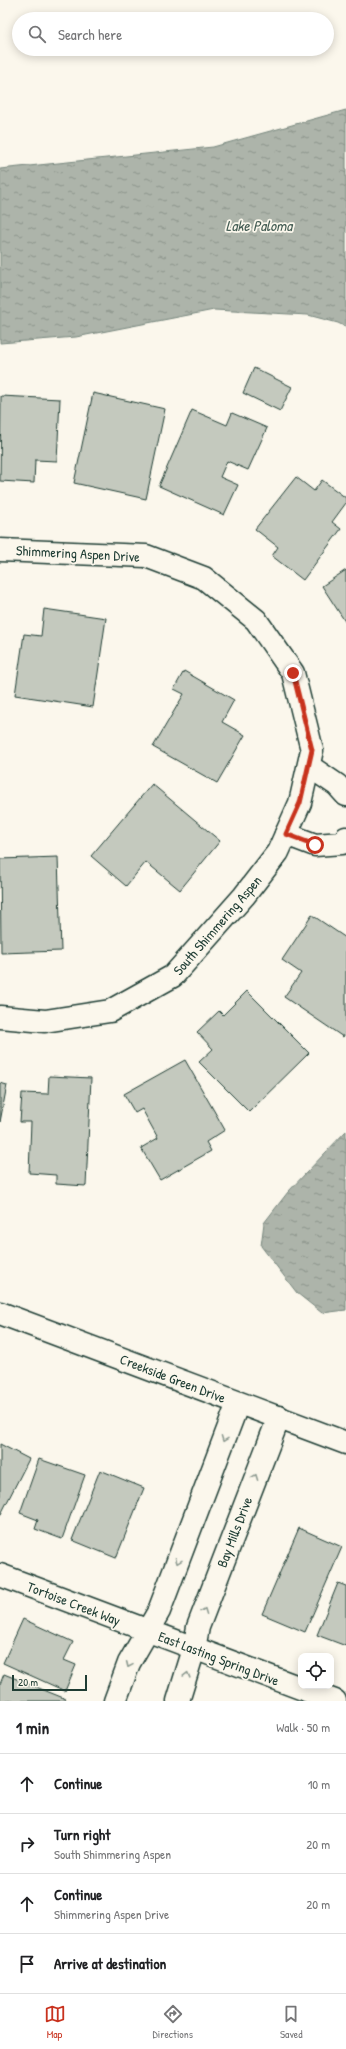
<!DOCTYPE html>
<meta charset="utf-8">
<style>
:root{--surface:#fff;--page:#f2f2f2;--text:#202124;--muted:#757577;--line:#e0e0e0;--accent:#c8321e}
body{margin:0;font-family:"Patrick Hand",sans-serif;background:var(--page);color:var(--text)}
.controls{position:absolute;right:12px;bottom:12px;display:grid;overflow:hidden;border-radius:8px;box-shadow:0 2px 10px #0003}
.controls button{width:36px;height:36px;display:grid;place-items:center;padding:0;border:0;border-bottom:1px solid var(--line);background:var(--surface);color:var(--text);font:20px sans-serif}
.scale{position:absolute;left:12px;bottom:10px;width:75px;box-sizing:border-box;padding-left:4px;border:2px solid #1f3d34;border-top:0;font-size:11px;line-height:14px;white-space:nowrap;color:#1f3d34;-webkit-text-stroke:3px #fbf7ec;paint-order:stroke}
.stop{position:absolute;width:12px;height:12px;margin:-9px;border:3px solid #c8321e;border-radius:50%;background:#fff}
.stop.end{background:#c8321e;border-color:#fff;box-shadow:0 1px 4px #0008}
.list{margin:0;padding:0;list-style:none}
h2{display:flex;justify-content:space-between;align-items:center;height:52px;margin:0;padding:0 16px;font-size:17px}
h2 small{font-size:13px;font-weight:400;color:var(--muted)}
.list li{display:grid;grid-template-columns:26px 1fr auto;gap:12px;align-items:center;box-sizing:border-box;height:60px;padding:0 16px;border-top:1px solid var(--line)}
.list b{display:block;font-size:15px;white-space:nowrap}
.list p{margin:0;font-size:13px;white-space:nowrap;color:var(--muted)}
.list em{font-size:13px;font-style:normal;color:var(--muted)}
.icon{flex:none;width:22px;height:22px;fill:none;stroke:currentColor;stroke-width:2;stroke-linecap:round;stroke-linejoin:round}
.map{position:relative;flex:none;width:346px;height:1701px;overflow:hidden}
.search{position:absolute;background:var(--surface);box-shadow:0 2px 10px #0003;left:12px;right:12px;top:12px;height:44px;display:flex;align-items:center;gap:10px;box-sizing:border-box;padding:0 14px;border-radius:22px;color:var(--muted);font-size:15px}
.sheet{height:292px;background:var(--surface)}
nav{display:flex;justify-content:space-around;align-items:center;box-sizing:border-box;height:56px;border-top:1px solid var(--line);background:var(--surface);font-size:11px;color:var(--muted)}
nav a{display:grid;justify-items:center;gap:2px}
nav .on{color:var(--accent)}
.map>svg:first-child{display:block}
.water{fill:url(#water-ripples);stroke:#74847b}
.building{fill:#c4c9be;stroke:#1f3d34}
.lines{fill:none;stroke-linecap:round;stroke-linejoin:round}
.street-casing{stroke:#1f3d34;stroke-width:25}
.secondary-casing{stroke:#1f3d34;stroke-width:25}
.street{stroke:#fbf7ec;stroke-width:22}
.secondary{stroke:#fbf7ec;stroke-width:22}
.oneway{stroke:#8d9a90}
.route{stroke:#c8321e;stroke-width:5}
.labels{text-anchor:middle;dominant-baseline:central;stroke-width:3.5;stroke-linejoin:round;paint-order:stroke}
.street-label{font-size:14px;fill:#1f3d34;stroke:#fbf7ec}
.water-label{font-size:15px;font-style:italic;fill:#425b52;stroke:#fbf7ec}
</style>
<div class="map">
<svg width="346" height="1701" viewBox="0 0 346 1701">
<defs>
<pattern id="water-ripples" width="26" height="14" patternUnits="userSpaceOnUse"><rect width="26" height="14" fill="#adb4aa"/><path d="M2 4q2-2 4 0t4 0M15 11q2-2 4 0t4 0" fill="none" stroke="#8c948b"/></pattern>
</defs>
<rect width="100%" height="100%" fill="#fbf7ec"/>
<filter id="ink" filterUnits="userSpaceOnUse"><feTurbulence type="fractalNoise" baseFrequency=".025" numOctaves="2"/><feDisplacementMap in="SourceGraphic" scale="8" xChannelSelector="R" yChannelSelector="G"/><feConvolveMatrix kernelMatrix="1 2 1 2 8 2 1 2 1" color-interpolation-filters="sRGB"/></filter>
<g filter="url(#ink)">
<g class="water">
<path d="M346 110V327L338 323 308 315 214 310 76 337 0 343V169L213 147Z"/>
<path d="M346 1131V1310L322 1313 297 1293 261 1246 264 1223 288 1192Z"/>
</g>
<g class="building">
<path d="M254 368 292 387 280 411 243 393Z"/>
<path d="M93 393 165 409 146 499 74 483Z"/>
<path d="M1 396 60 399 57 461 35 460 34 483 0 481Z"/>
<path d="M192 410 227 425 232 413 267 428 248 470 227 461 220 477 238 485 224 515 159 486Z"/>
<path d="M296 477 314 491 322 480 346 498V503L332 522 341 529 303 580 272 556 278 547 255 529Z"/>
<path d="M346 570V623L322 586Z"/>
<path d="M44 609 106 618 93 707 15 695 24 634 41 636Z"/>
<path d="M184 671 234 700 222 722 245 735 217 783 153 747 184 694 174 689Z"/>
<path d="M152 784 220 841 180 890 146 862 126 886 91 856Z"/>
<path d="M58 857 61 951 1 953 0 859Z"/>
<path d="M312 915 346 938V1032L343 1037 284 997 301 973 282 960Z"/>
<path d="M247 991 309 1053 249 1112 199 1062 213 1049 197 1032 219 1011 223 1015Z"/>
<path d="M185 1060 225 1130 206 1142 211 1151 160 1180 141 1148 158 1138 142 1109 135 1113 124 1094Z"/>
<path d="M49 1076 91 1078 86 1186 56 1184V1175L29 1173 31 1122H20L22 1093 48 1094Z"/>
<path d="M0 1083 7 1085 0 1122Z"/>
<path d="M0 1444 29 1459 0 1516Z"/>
<path d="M39 1459 85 1475 62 1539 35 1529 38 1520 20 1513Z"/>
<path d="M100 1470 144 1488 116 1558 72 1540Z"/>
<path d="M299 1528 342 1547 305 1632 262 1614Z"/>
<path d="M338 1583 346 1586V1646L317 1635Z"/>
<path d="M23 1619 73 1642 64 1660 76 1665 65 1691 3 1663Z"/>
<path d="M4 1674 66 1699 65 1701H0V1684Z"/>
</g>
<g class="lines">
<g class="street-casing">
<g id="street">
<path d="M0 550 146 556 204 578 256 620 293 673 312 750 300 803 278 852 244 896 173 976 110 1011 45 1021 0 1017"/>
<path d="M309 766 337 785 346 795"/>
<path d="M286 834 315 845 342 843 346 838"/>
<path d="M0 1575 335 1701"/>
<path d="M115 1701 129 1663 159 1611 238 1403"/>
<path d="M178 1701 194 1649 198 1627 279 1417"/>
</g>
</g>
<g class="secondary-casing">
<path id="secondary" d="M0 1313 346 1443"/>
</g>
<use href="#street" class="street"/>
<use href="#secondary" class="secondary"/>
</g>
<defs><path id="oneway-chevron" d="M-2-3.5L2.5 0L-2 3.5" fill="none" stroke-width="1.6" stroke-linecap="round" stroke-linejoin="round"/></defs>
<g class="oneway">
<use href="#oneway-chevron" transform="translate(224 1439) rotate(111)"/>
<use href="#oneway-chevron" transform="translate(255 1477) rotate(-69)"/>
<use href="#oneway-chevron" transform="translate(178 1561) rotate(111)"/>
<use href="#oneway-chevron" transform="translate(204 1611) rotate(-69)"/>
<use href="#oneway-chevron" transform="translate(129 1665) rotate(114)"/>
<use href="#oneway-chevron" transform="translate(187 1675) rotate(-75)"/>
</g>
</g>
<g class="lines" filter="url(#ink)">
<path class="route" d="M293 673 312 750 300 803 286 834 315 845"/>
</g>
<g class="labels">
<g class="street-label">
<text transform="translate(78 553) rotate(3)">Shimmering Aspen Drive</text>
<text transform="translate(217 925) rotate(-49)">South Shimmering Aspen</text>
<text transform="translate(173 1378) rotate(21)">Creekside Green Drive</text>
<text transform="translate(234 1532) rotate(-69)">Bay Mills Drive</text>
<text transform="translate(74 1603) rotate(21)">Tortoise Creek Way</text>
<text transform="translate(219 1658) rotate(21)">East Lasting Spring Drive</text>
</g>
<g class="water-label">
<text x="259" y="225">Lake Paloma</text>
</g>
</g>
</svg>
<div class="controls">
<button><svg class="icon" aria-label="locate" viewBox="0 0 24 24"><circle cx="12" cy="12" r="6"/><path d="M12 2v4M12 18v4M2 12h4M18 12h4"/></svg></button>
</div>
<div class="scale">20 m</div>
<div class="stop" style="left:315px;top:845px"></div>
<div class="stop end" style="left:293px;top:673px"></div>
<div class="search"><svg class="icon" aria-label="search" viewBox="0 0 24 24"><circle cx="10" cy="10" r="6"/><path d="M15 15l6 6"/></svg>Search here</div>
</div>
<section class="sheet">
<h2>1 min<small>Walk · 50 m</small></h2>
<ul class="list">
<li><svg class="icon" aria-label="ahead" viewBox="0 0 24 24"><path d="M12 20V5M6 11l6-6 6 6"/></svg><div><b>Continue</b></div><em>10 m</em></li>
<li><svg class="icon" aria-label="right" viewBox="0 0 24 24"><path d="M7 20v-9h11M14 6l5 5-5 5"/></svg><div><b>Turn right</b><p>South Shimmering Aspen</p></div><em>20 m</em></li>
<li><svg class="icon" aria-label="ahead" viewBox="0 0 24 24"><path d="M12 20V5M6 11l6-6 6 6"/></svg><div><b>Continue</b><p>Shimmering Aspen Drive</p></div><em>20 m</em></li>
<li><svg class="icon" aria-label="arrive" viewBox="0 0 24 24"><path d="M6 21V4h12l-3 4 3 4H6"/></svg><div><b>Arrive at destination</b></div></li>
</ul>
</section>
<nav>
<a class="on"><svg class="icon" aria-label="map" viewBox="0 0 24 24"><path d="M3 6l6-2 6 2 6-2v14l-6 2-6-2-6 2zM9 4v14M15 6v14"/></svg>Map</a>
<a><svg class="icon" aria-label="directions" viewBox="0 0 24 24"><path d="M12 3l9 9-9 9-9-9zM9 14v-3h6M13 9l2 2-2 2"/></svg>Directions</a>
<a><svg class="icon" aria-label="saved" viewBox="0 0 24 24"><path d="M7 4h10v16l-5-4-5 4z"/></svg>Saved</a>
</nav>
